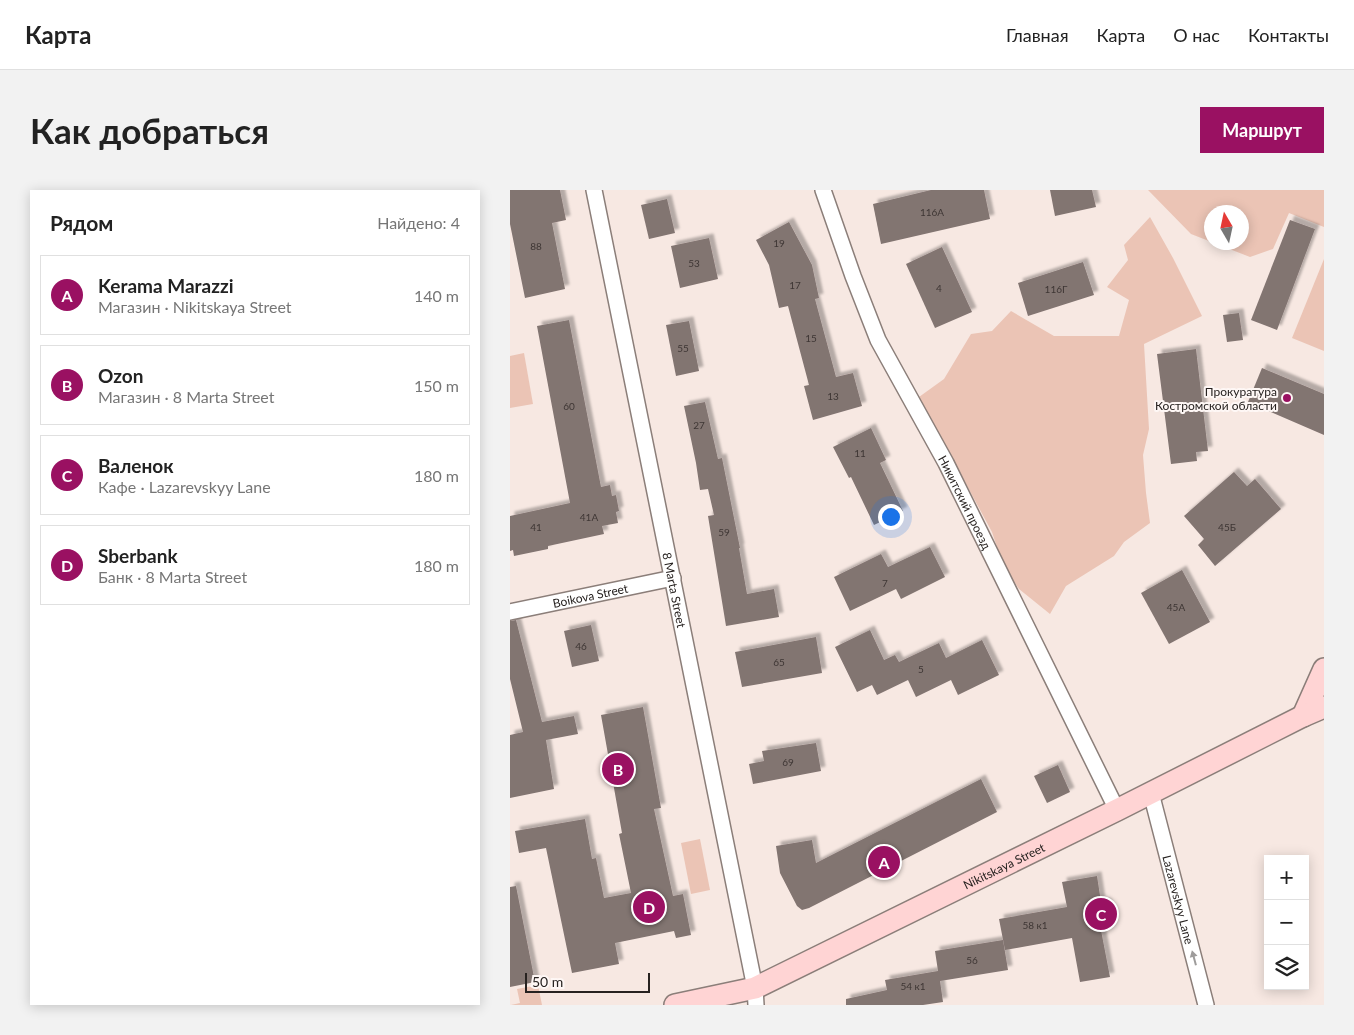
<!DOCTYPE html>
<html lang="ru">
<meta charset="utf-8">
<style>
:root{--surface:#fff;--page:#f2f2f2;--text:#222;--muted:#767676;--line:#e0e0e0;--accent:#9a1162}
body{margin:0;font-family:Lato,sans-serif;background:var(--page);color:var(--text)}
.controls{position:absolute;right:15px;bottom:15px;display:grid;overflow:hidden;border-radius:0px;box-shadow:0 2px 12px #0003}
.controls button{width:45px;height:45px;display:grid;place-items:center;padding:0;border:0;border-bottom:1px solid var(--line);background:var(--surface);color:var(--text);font:25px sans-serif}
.compass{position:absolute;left:694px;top:15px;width:45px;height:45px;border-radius:50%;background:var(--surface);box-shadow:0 2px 12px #0003;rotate:351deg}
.scale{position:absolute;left:15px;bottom:12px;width:125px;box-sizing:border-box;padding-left:5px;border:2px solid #272220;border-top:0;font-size:14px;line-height:18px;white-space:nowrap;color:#272220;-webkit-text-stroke:4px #fef7f5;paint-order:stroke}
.you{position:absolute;left:380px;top:326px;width:18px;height:18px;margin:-12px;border:4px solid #fff;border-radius:50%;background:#1a73e8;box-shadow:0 0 0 8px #1a73e833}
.badge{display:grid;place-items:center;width:32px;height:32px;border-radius:50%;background:var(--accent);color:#fff;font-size:16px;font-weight:700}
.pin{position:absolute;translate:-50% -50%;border:2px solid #fff;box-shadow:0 1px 5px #0006}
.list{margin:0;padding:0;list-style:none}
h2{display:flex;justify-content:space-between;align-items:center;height:65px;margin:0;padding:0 20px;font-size:21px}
h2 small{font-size:16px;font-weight:400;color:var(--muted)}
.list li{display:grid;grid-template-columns:32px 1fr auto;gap:15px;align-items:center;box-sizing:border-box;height:80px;margin:0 10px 10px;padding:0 10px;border:1px solid var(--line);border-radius:0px}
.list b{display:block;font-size:19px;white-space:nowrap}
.list p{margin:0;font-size:16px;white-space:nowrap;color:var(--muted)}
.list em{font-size:16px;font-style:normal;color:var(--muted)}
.icon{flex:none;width:28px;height:28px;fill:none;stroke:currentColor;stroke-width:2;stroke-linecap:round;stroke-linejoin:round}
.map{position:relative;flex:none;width:814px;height:815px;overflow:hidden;border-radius:0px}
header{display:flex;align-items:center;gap:30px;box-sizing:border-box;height:70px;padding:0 25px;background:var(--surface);border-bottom:1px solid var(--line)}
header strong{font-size:24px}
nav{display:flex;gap:28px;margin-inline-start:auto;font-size:18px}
.intro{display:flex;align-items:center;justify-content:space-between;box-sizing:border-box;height:120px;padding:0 30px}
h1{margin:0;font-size:35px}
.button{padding:12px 22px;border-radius:0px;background:var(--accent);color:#fff;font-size:18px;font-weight:700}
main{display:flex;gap:30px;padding:0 30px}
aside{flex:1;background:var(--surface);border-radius:0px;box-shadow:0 2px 12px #0003}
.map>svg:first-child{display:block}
.green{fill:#ebc4b5;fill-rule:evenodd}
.building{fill:#827471;filter:url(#shadow)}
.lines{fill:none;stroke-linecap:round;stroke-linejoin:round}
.street-casing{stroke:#8b7e79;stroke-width:18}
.secondary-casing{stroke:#8b7e79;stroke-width:24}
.street{stroke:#fff;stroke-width:15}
.secondary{stroke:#ffd4d4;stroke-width:21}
.oneway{fill:#9e9c9b}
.poi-dot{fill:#9a1162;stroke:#fef7f5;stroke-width:2}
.labels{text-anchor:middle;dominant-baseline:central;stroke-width:4;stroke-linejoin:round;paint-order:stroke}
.number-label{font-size:10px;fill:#3e3634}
.poi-label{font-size:12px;fill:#272220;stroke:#fef7f5;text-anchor:end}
.street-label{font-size:12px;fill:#272220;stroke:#fef7f5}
</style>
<header>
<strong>Карта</strong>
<nav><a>Главная</a><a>Карта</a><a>О нас</a><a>Контакты</a></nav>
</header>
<div class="intro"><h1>Как добраться</h1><a class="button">Маршрут</a></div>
<main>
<aside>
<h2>Рядом<small>Найдено: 4</small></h2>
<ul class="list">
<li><span class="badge">A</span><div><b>Kerama Marazzi</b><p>Магазин · Nikitskaya Street</p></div><em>140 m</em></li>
<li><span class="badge">B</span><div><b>Ozon</b><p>Магазин · 8 Marta Street</p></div><em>150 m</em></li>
<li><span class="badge">C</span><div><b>Валенок</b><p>Кафе · Lazarevskyy Lane</p></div><em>180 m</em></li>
<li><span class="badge">D</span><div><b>Sberbank</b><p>Банк · 8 Marta Street</p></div><em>180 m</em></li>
</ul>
</aside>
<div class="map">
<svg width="814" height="815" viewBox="0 0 814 815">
<defs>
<filter id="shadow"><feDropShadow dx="4.5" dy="-4.5" stdDeviation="1" flood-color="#0004"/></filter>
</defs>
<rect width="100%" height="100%" fill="#f7e8e2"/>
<g class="green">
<path d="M638 0H814V37L779 23 763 59 740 67 681 44ZM732 22V52H702V22Z"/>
<path d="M640 27 663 68 692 126 634 154 639 239 633 265 636 303 640 333 614 352 604 366 556 396 540 424 509 399 493 375 482 342 409 207 434 189 461 144 482 141 501 121 544 146H609L619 110 597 97 618 70 614 55Z"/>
<path d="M814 69V161L782 148Z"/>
<path d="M14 163 23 214 0 218V166Z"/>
<path d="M190 649 200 700 181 704 171 653Z"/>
<path d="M28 795 32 815H1L10 813 7 799Z"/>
</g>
<g class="building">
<path d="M0 0H50L56 30 42 33 55 99 15 108 0 34Z"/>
<path d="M421 0H474L480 29 371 54 363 14Z"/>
<path d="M540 0H582L586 17 545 26Z"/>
<path d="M157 9 165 43 139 49 131 15Z"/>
<path d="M780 30 805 39 767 140 741 130Z"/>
<path d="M279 32 302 75 309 108 305 109 326 187 343 183 352 216 303 230 294 196 299 195 278 116 269 118 259 75 246 50Z"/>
<path d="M199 48 208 89 170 98 161 56Z"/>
<path d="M432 57 462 122 425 138 396 74Z"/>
<path d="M573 72 584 105 518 126 508 93Z"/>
<path d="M729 123 733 150 717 152 713 125Z"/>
<path d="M59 130 91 297 100 295 102 306 106 305 109 321 106 322 108 333 92 336 94 344 38 356V359L4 366 3 360 0 361V326L60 313 27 136Z"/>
<path d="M179 131 189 181 166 186 156 135Z"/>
<path d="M686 159 698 261 686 262 687 271 661 274 647 164Z"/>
<path d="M752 178 814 204V245L738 212Z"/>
<path d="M195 212 208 269 212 268 230 358H229L237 404 264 399 269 427 216 436 198 326 204 325 198 299 190 300 186 273 174 216Z"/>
<path d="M361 238 376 270 370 273 393 321 364 335 341 287 339 288 323 257Z"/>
<path d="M724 282 737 296 745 289 771 319 705 376 688 355 694 349 674 326Z"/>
<path d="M420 357 435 387 391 409 386 399 340 421 324 387 371 364 378 377Z"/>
<path d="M672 380 700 432 659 454 631 403Z"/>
<path d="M6 430 32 532 64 526 68 544 36 550 44 599 0 608V545L13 542 0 489V431Z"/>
<path d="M81 435 89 471 62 477 54 441Z"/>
<path d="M360 440 374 470 385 465 389 472 429 453 436 468 472 450 489 485 448 505 441 490 406 507 398 490 367 505 362 495 347 502 325 457Z"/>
<path d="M306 447 312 483 232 497 225 462Z"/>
<path d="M133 517 151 618 144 619 163 706 173 704 181 745 166 748 164 741 105 753 109 774 62 783 36 658 9 663 5 641 75 629 82 669 86 668 94 708 121 703 109 644 112 643 91 525Z"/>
<path d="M306 553 311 581 243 594 239 574 254 571 252 561Z"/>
<path d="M548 575 560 602 537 613 524 586Z"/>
<path d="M471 589 487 622 299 718 292 720 287 716 270 683 266 656 302 650 306 673Z"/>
<path d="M587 686 591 712 597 713 602 733 590 735 600 787 570 792 562 748 495 760 489 729 557 717 552 692Z"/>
<path d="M6 696 25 792 0 797V697Z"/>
<path d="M493 750 498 780 430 791 433 812 413 815H336V809L377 800 375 790 428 781 425 761Z"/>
</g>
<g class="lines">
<g class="street-casing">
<g id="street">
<path id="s1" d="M84 0 245 798 246 815"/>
<path id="s2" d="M313 0 343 86 368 150 436 273 607 620"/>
<path id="s3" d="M0 422 163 388"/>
<path id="s4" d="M641 603 696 815"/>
</g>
</g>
<g class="secondary-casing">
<g id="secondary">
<path d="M793 526 814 479"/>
<path id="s5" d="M165 815 245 798 607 620 793 526 814 517"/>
</g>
</g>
<use href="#street" class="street"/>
<use href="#secondary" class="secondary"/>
</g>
<defs><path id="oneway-solid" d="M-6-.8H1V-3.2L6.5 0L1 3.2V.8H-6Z" transform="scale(1.25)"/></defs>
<use class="oneway" href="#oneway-solid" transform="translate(684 768) rotate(-105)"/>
<circle class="poi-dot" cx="777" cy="208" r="5"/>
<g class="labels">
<g class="number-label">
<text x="422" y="22">116А</text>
<text x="269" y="53">19</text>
<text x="26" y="56">88</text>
<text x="184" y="73">53</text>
<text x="285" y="95">17</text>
<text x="429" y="98">4</text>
<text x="546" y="99">116Г</text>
<text x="301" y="148">15</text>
<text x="173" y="158">55</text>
<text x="323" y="206">13</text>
<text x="59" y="216">60</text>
<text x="189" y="235">27</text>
<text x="350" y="263">11</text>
<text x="79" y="327">41А</text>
<text x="26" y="337">41</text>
<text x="717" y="337">45Б</text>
<text x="214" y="342">59</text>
<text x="375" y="393">7</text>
<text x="666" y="417">45А</text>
<text x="71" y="456">46</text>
<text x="269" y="472">65</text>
<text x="411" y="479">5</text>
<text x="278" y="572">69</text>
<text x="525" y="735">58 к1</text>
<text x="462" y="770">56</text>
<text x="403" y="796">54 к1</text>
</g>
<g class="poi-label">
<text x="767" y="201">Прокуратура<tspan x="767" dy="14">Костромской области</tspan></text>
</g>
<g class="street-label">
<text stroke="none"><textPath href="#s2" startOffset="344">Никитский проезд</textPath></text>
<text stroke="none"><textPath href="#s1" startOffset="408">8 Marta Street</textPath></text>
<text stroke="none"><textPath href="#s3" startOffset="82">Boikova Street</textPath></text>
<text stroke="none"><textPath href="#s5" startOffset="359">Nikitskaya Street</textPath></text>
<text stroke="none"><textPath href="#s4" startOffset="110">Lazarevskyy Lane</textPath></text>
</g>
</g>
</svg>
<div class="controls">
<button>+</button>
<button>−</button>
<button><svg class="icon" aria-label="layers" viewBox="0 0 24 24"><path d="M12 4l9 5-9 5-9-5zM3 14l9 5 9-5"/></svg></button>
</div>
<svg class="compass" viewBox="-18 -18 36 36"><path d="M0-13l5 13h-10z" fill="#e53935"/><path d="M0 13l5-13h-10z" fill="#767676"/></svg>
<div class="scale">50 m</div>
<div class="you"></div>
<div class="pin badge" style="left:374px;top:672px">A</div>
<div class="pin badge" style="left:108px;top:579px">B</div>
<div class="pin badge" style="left:591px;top:724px">C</div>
<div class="pin badge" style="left:139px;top:717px">D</div>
</div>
</main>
